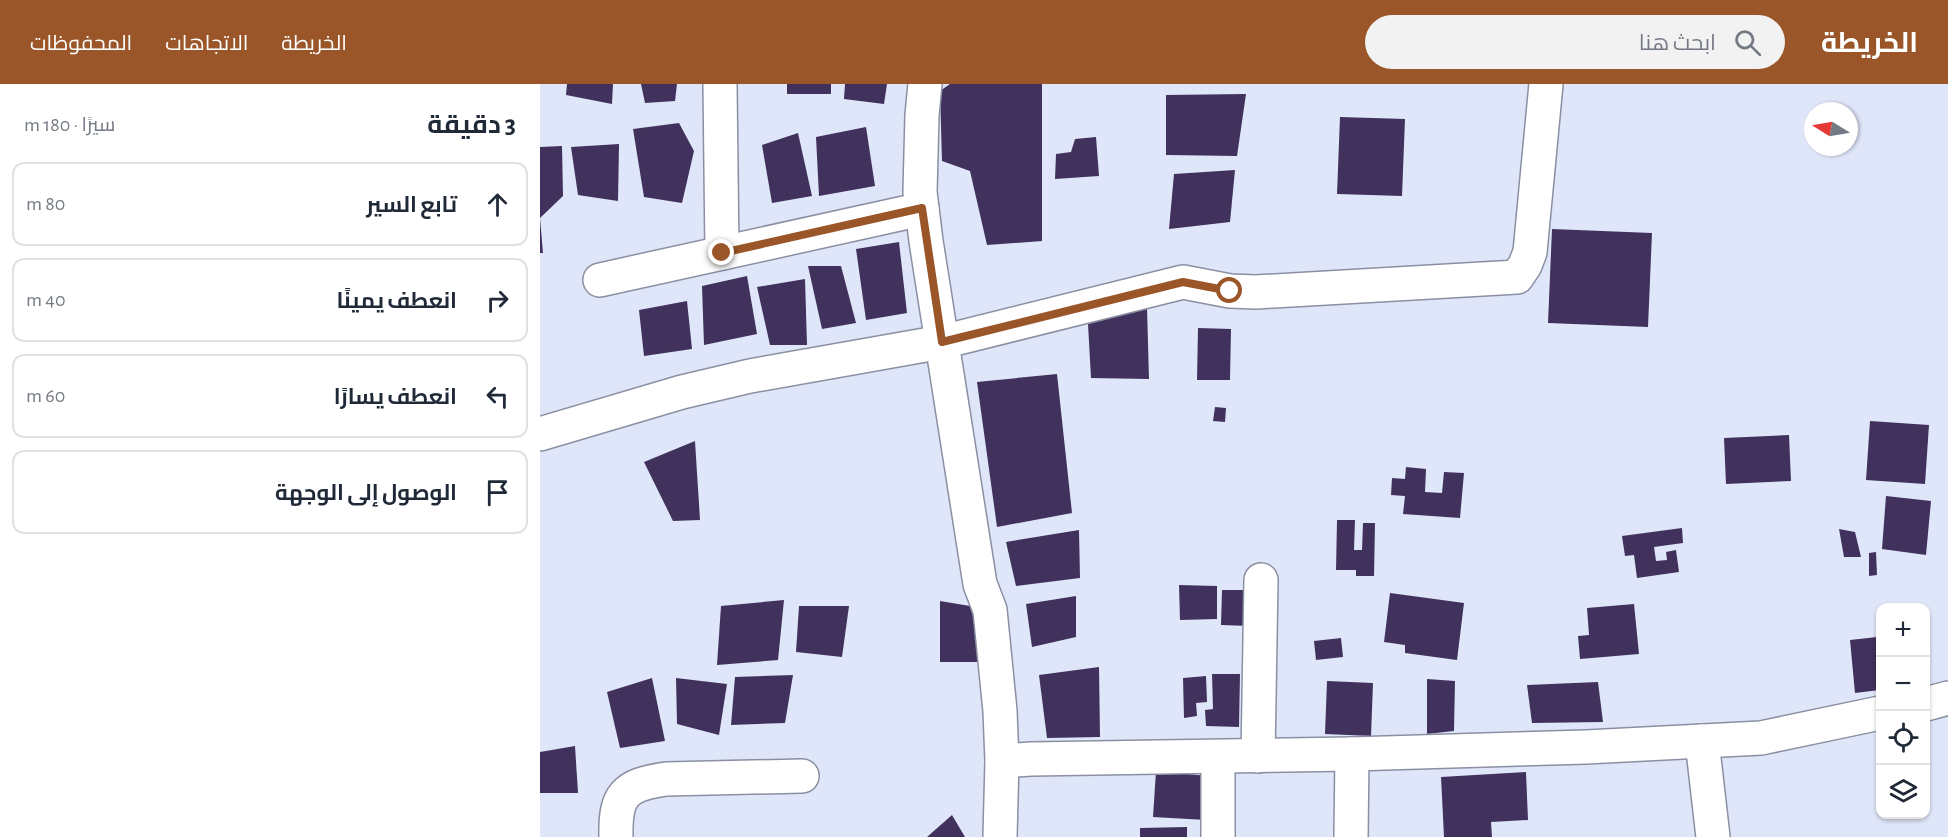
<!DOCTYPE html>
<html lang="ar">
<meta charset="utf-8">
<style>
:root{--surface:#fff;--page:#f2f2f3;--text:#1f2937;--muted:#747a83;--line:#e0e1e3;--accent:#9a5628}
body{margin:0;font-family:"Alegreya Sans",Cairo,sans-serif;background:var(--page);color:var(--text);direction:rtl}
.controls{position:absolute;right:18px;bottom:18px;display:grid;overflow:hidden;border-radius:12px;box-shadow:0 2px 4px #0004}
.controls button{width:54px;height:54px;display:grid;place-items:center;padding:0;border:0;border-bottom:2px solid var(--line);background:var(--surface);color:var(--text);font:30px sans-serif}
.compass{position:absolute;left:1264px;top:18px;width:54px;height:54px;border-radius:50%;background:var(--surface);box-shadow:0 2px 4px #0004;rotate:281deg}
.stop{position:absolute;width:18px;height:18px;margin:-14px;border:4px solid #9a5628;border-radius:50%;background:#fff}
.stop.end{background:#9a5628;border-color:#fff;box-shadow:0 2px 6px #0008}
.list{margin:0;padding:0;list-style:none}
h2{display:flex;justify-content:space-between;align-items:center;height:78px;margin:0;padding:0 24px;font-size:26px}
h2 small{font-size:20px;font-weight:400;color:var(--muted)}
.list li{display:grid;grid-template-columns:39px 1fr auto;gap:18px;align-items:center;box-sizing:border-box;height:84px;margin:0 12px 12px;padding:0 12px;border:2px solid var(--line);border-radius:12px}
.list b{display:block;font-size:22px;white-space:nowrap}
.list em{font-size:20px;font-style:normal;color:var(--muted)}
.icon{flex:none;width:33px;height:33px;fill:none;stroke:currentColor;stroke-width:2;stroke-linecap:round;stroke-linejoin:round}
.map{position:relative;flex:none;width:1408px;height:753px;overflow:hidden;direction:ltr}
header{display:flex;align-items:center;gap:36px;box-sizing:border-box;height:84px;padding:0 30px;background:var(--accent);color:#fff}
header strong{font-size:28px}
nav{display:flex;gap:33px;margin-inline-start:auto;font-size:21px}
.search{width:420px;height:54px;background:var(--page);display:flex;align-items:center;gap:15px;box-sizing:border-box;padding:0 21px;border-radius:33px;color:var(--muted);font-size:22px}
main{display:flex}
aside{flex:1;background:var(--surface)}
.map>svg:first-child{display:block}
.building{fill:#40325c}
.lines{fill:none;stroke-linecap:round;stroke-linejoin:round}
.minor-casing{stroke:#8a90a2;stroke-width:36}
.minor{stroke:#fff;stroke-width:33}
.route{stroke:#9a5628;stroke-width:8}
</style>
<header>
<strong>الخريطة</strong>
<div class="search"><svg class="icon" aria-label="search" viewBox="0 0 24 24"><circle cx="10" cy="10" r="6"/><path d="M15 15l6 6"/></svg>ابحث هنا</div>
<nav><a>الخريطة</a><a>الاتجاهات</a><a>المحفوظات</a></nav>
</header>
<main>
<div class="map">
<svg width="1408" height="753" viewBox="0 0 1408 753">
<rect width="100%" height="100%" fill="#dfe6f9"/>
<g class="building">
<path d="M27 0H73L72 20 26 11Z"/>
<path d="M101 0H137L135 17 105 19Z"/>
<rect x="247" y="0" width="44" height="10"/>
<path d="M305 0H347L344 20 304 15Z"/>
<path d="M410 0H502V157L447 161 430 87 402 77 400 7Z"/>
<path d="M706 10 697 72 626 71V11Z"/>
<path d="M800 33 865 35 862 112 797 110Z"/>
<path d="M139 39 154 67 142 119 104 113 93 45Z"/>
<path d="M326 43 335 102 279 112 276 53Z"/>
<path d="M258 49 272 112 232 119 222 61Z"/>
<path d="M556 53 559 92 515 95 516 70 531 68 535 55Z"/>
<path d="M79 60 78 117 38 111 31 63Z"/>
<path d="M22 62 23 112 0 134 3 169H0V63Z"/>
<path d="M695 86 690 138 629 145 634 90Z"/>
<path d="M1012 145 1112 149 1108 243 1008 239Z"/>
<path d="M359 158 367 229 326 236 316 165Z"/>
<path d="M268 182H301L316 239 282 245Z"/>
<path d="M207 192 217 250 164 261 162 202Z"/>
<path d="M265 195 267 261H230L217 203Z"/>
<path d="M147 217 152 265 104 272 99 226Z"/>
<path d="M607 224 609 295 551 294 548 240Z"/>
<path d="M658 244 691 245 690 296H657Z"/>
<path d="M517 290 532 429 457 443 437 298Z"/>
<path d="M675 323 686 324 685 338 673 337Z"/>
<path d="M1330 337 1389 341 1385 400 1326 396Z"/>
<path d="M1249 351 1251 397 1186 400 1184 354Z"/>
<path d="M155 357 160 436 133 437 104 378Z"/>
<path d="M866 383 886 385 885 408 902 409 904 388 924 389 920 434 863 430 865 412 851 411 852 394 865 395Z"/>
<path d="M1346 412 1391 417 1386 471 1342 465Z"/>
<path d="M797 436H815L814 466H822L823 439H835L834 492H816V486H796Z"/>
<path d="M1142 444 1143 459 1114 463 1116 477 1127 476 1126 468 1136 466 1139 488 1097 494 1094 471 1085 472 1082 452Z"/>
<path d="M1299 445 1315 448 1321 473H1304Z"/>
<path d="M539 446 540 494 476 502 466 458Z"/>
<path d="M1336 468 1337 491 1329 492V469Z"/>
<path d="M639 501 677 502V535L640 536Z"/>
<path d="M682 506H710V542L681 541Z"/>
<path d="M850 509 924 519 917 576 865 569V561L844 558Z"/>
<path d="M536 512V553L492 563 486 520Z"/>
<path d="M244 516 238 576 177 581 181 522Z"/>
<path d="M400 517 430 522 446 578H400Z"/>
<path d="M1094 520 1099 570 1040 575 1038 552 1049 551 1047 524Z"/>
<path d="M259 522H309L302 573 256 568Z"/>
<path d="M1337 553 1338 566H1340V606L1315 609 1310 556Z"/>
<path d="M801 554 803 573 776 576 774 557Z"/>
<path d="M559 583 560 653 507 654 499 591Z"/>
<path d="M672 590H700L699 643 666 642 665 626 673 625Z"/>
<path d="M253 591 245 639 191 641 195 593Z"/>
<path d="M666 592 667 618 656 619 657 632 644 634 643 594Z"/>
<path d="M112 594 125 657 80 664 67 608Z"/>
<path d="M136 594 187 600 179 651 137 640Z"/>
<path d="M887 595 915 597 914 647 887 650Z"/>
<path d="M787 597 833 599 831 652 785 650Z"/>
<path d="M1058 598 1063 638 992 639 987 601Z"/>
<path d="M35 662 38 709H0V668Z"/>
<path d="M616 687 668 692 666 736 613 733Z"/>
<path d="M986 688 988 736 951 738 952 753H904L901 693Z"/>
<path d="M412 731 425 753H387Z"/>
<path d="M647 743V753H600V744Z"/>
</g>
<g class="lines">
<g class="minor-casing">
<g id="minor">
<path d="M180 0 182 169"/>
<path d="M385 0 382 31 380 108 386 157 440 500 450 526 460 627 462 677 460 753"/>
<path d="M60 196 382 125"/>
<path d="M0 350 142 308 210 292 402 258 643 198 690 207 716 208 977 193 985 181 990 168 1006 0"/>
<path d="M1386 620 1408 614"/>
<path d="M1162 657 1173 753"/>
<path d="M718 672 721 496"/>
<path d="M462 677 491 675 812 670 1046 663 1221 654 1340 629"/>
<path d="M76 753C75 711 84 701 126 695L262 692"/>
<path d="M678 753V673"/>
<path d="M811 753 812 670"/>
</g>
</g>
<use href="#minor" class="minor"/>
</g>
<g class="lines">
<path class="route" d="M182 169 382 124 402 258 643 198 690 207"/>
</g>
</svg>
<div class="controls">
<button>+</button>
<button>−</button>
<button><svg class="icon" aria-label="locate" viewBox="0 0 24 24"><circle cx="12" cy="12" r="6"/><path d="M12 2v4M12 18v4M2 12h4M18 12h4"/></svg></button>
<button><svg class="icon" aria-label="layers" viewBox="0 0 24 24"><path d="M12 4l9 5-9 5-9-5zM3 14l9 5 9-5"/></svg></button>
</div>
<svg class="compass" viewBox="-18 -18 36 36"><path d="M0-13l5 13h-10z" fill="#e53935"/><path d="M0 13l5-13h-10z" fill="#747a83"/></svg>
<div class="stop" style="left:690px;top:207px"></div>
<div class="stop end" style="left:182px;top:169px"></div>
</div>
<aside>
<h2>3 دقيقة<small>سيرًا · 180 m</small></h2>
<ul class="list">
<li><svg class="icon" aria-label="ahead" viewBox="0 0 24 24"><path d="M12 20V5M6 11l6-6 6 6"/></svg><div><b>تابع السير</b></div><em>80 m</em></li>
<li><svg class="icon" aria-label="right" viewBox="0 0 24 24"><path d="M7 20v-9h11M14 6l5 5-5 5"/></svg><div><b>انعطف يمينًا</b></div><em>40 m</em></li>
<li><svg class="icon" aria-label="left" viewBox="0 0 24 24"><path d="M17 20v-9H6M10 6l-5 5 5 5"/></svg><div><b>انعطف يسارًا</b></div><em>60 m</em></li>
<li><svg class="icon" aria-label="arrive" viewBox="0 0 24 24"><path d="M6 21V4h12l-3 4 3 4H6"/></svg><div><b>الوصول إلى الوجهة</b></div></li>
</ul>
</aside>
</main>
